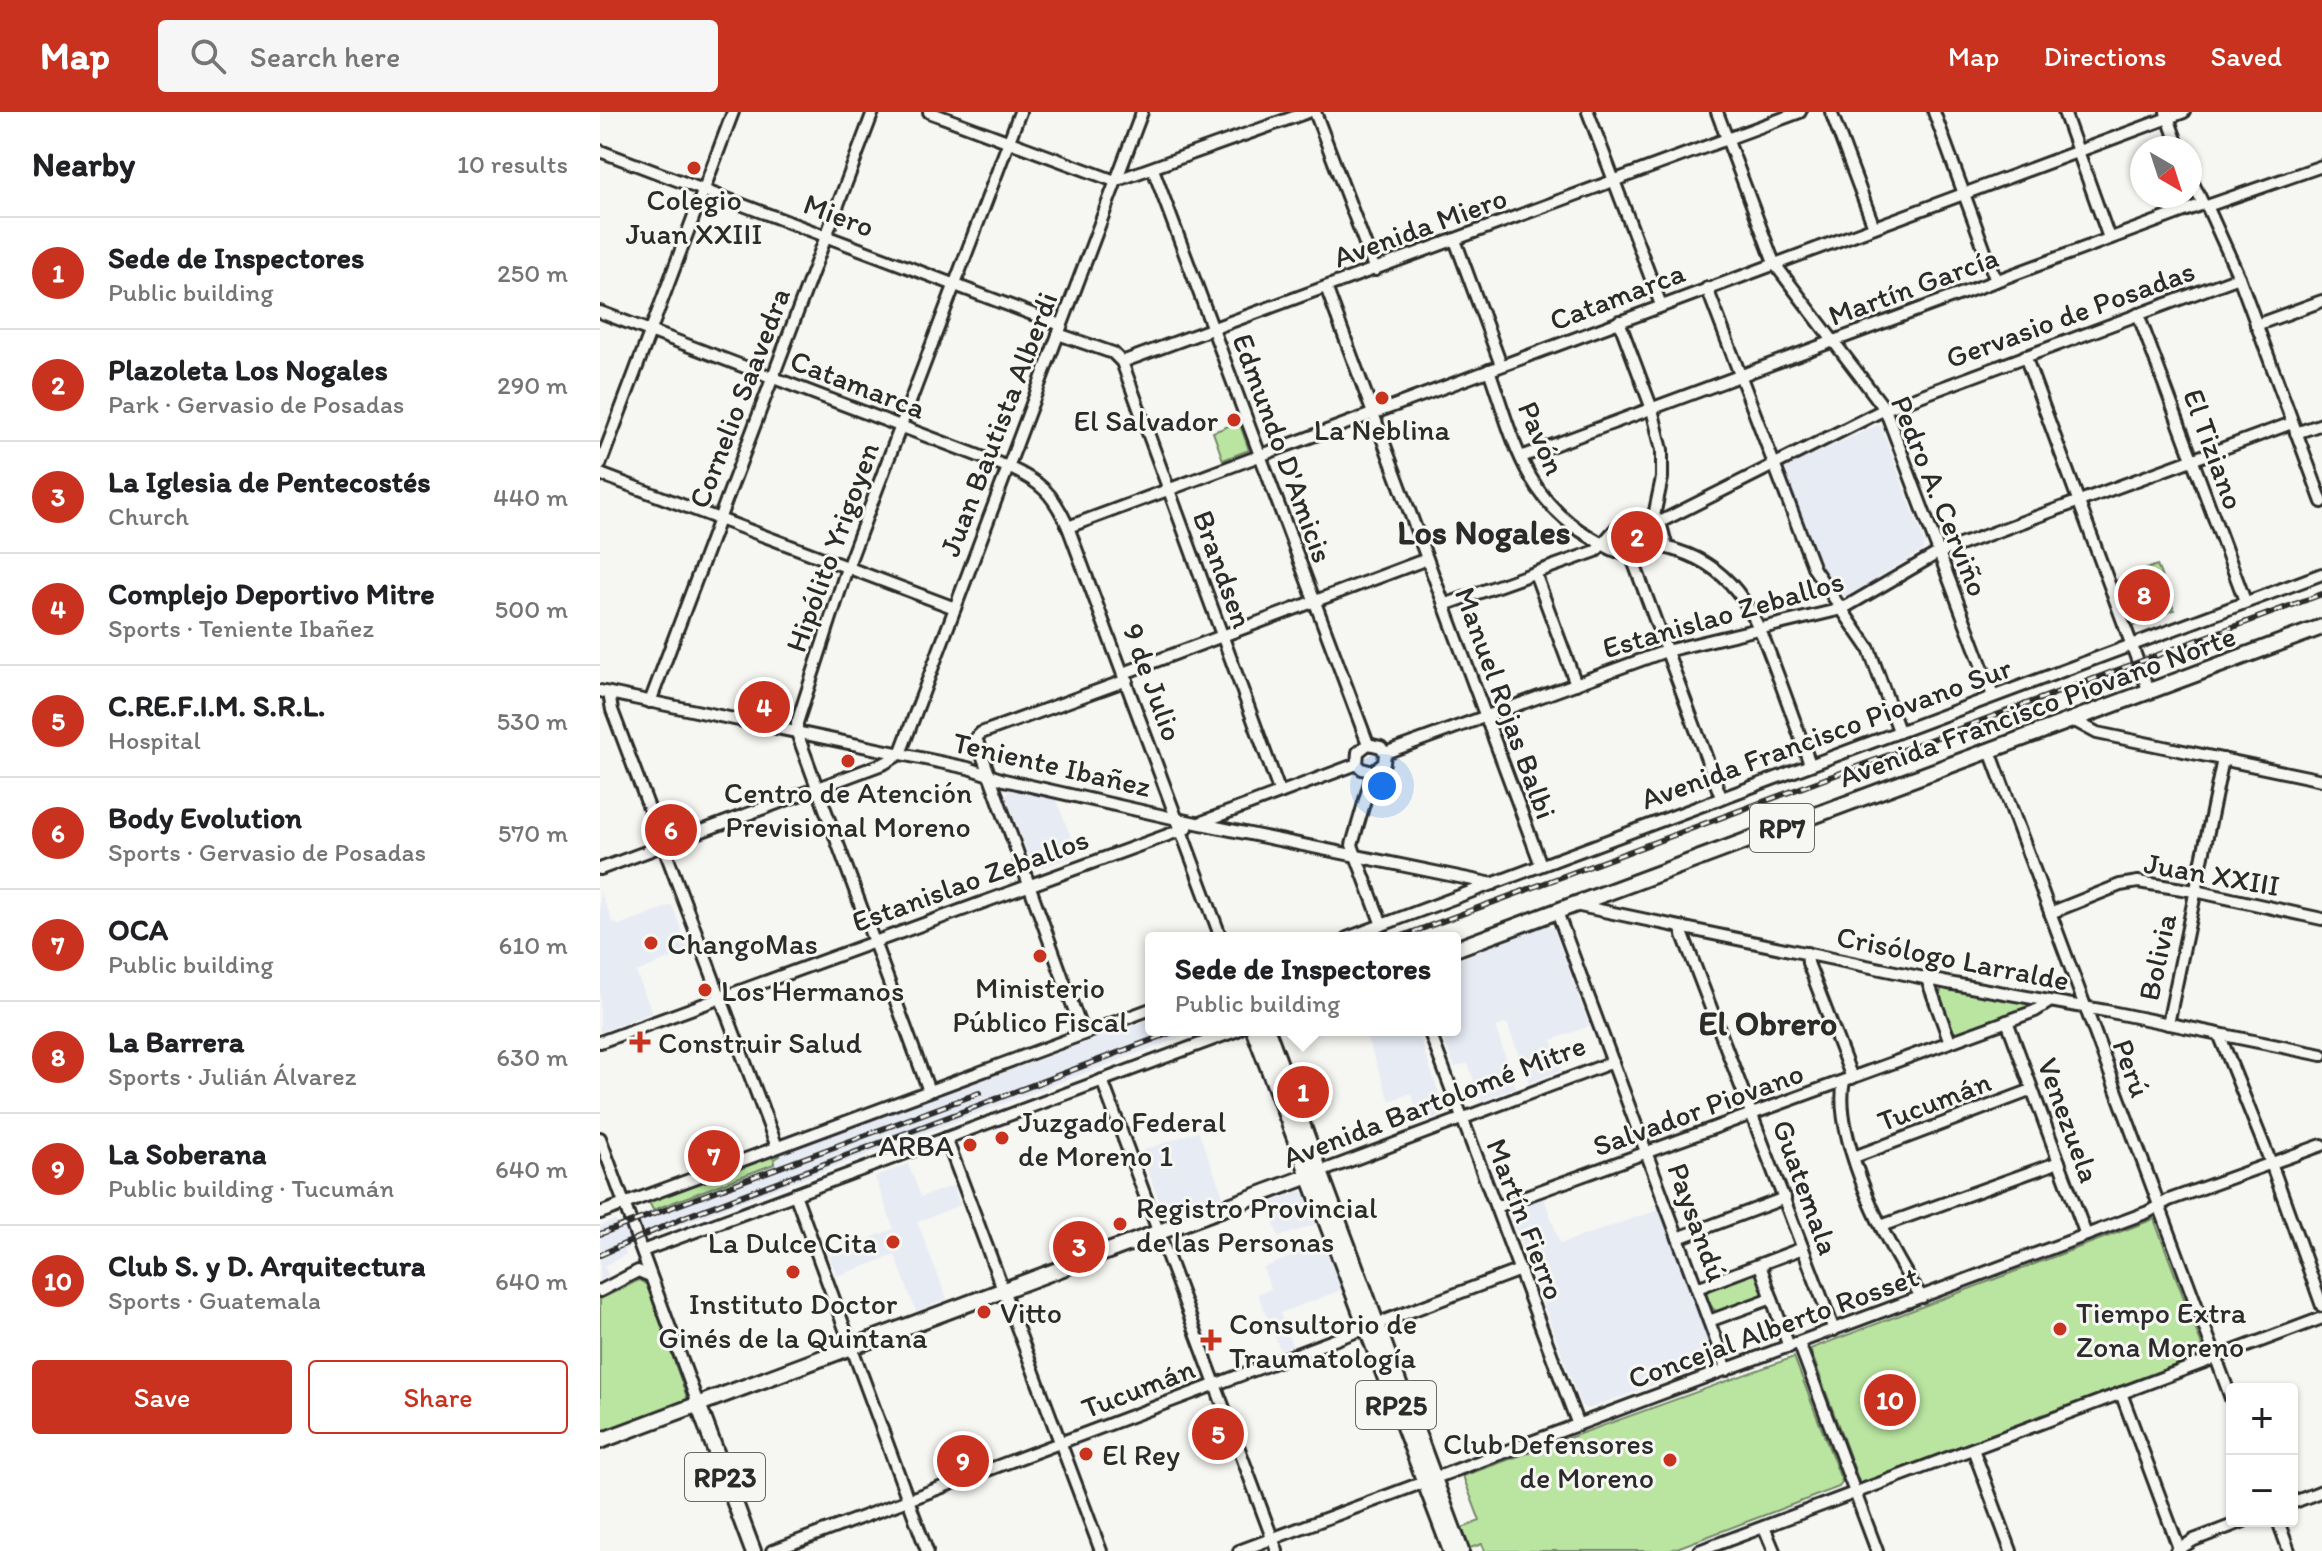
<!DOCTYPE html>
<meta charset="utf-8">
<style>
:root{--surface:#fff;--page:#f6f6f6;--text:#202124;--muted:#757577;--line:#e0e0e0;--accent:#c8321e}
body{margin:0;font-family:Itim,sans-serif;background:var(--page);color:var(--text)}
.controls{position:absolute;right:24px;bottom:24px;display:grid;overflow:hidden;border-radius:8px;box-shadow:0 2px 6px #0004}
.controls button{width:72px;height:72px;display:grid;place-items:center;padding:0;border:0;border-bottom:2px solid var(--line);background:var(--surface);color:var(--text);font:40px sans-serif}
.compass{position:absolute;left:1530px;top:24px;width:72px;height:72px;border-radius:50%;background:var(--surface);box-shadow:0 2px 6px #0004;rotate:141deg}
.you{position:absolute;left:782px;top:674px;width:28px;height:28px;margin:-20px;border:6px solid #fff;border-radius:50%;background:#1a73e8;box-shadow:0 0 0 12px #1a73e833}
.badge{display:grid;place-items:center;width:52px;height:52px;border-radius:50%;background:var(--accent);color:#fff;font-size:26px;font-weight:700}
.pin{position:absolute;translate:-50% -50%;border:4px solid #fff;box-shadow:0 2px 8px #0006}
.popup{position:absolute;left:545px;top:820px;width:316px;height:104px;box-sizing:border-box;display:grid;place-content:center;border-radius:8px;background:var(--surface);filter:drop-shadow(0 2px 6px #0005);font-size:26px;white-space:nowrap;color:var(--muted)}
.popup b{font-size:30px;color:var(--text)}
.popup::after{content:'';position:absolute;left:50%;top:100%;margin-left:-16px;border:16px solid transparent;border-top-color:var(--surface)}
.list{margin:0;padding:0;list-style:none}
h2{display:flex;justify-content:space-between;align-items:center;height:104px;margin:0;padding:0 32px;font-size:34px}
h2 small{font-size:26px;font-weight:400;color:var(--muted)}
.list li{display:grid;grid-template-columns:52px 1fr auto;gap:24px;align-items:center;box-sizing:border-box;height:112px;padding:0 32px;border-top:2px solid var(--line)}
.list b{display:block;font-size:30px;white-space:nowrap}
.list p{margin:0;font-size:26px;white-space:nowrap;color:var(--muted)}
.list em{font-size:26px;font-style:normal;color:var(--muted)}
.actions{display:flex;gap:16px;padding:24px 32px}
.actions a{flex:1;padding:18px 0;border:2px solid var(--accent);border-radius:8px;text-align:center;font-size:28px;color:var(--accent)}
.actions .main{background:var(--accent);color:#fff}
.icon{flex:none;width:44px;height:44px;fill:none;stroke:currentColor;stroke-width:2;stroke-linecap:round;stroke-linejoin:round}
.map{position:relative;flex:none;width:1722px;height:1439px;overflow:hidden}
header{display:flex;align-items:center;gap:48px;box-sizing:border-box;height:112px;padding:0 40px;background:var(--accent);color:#fff}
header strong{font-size:38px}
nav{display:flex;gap:44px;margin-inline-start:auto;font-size:28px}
.search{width:560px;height:72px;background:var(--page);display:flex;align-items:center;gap:20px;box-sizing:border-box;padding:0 28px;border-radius:8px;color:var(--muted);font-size:30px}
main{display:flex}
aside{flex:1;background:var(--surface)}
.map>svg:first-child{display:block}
.built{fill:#e6ebf4}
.green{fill:#bae5a1;stroke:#728866;stroke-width:2}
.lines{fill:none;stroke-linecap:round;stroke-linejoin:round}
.minor-casing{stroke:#2b2b2b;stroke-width:16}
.major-casing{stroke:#2b2b2b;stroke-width:20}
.minor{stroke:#f6f6f2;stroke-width:10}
.major{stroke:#f6f6f2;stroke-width:14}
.rail-casing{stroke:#2b2b2b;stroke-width:6}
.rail{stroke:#f6f6f2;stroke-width:3;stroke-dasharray:9;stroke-linecap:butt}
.poi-dot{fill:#c8321e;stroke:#f6f6f2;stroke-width:3}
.labels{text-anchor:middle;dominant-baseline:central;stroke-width:6;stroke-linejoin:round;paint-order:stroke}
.shield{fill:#f6f6f2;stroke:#686867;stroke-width:2}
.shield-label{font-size:28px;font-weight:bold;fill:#2b2b2b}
.poi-label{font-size:30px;fill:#2b2b2b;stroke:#f6f6f2;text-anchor:start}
.street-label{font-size:30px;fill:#2b2b2b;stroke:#f6f6f2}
.quarter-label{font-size:34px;font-weight:bold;fill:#2b2b2b;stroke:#f6f6f2}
</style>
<header>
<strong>Map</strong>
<div class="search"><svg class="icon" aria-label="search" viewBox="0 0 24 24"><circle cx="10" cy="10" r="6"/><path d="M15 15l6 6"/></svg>Search here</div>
<nav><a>Map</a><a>Directions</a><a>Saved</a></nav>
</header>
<main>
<aside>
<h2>Nearby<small>10 results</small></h2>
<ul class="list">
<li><span class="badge">1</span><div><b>Sede de Inspectores</b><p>Public building</p></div><em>250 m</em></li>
<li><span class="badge">2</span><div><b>Plazoleta Los Nogales</b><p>Park · Gervasio de Posadas</p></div><em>290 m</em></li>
<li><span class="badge">3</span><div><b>La Iglesia de Pentecostés</b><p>Church</p></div><em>440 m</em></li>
<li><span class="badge">4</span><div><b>Complejo Deportivo Mitre</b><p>Sports · Teniente Ibañez</p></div><em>500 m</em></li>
<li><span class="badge">5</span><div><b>C.RE.F.I.M. S.R.L.</b><p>Hospital</p></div><em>530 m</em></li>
<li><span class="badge">6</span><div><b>Body Evolution</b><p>Sports · Gervasio de Posadas</p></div><em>570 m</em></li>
<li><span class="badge">7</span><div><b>OCA</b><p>Public building</p></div><em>610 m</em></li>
<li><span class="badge">8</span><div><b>La Barrera</b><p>Sports · Julián Álvarez</p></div><em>630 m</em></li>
<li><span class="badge">9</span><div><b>La Soberana</b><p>Public building · Tucumán</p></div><em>640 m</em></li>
<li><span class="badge">10</span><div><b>Club S. y D. Arquitectura</b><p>Sports · Guatemala</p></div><em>640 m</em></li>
</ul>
<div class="actions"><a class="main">Save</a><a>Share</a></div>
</aside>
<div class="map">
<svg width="1722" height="1439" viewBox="0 0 1722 1439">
<rect width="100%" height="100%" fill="#f6f6f2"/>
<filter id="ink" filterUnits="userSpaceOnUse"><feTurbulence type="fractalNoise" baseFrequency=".0125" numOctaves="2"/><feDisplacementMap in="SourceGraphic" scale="16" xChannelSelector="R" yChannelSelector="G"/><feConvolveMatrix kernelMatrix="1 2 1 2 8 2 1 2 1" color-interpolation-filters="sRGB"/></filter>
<g filter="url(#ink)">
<g class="built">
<path d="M1278 313 1281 315 1325 432 1323 438 1247 484 1242 483 1225 463 1182 357Z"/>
<path d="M410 678 456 688 478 743 438 757 433 755 406 683Z"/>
<path d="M0 779 13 811 20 813 72 793 89 839 36 860 52 900 0 920Z"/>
<path d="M945 813 953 816 989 914 952 928 962 958 929 971 907 911 895 915 916 975 881 989 868 951 855 955 840 918H855V849Z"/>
<path d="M551 907V918H599L52 1123 33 1132 24 1138 26 1142 4 1154 9 1164 0 1168V1114L15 1108 17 1112 174 1052 173 1047 184 1041Z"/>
<path d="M764 918H817L846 1002 822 1011 811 981 790 989Z"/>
<path d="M598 1019 623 1084 570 1105 564 1103 541 1039Z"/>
<path d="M308 1052 321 1085 353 1074 360 1093 317 1110 347 1187 316 1199 295 1143 237 1164 229 1142 294 1117 275 1065Z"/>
<path d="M701 1079 705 1082 716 1112 679 1125 667 1092Z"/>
<path d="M944 1086 960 1132 1061 1097 1114 1245 1110 1252 987 1297 981 1293 910 1102 911 1097Z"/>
<path d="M723 1132 741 1178 680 1201 692 1234 680 1238 658 1182 671 1177 663 1156Z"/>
</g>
<g class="green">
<path d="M639 310 649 338 623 348 613 320Z"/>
<path d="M1053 411 1060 431H1041L1030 438 1017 433V422L1023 417 1043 418Z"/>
<path d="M1557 453 1574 498 1533 514 1515 469Z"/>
<path d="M1343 874 1428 891V898L1355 922 1339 883Z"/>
<path d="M179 1039 180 1044 174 1047V1052L53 1098 48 1088Z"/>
<path d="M1554 1107 1605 1242 1260 1372 1210 1237Z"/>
<path d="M1149 1160 1159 1163 1164 1178 1161 1184 1118 1200C1111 1197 1104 1184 1108 1177Z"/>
<path d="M39 1168 47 1173 88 1288 0 1322V1187Z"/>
<path d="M1194 1245 1242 1370 1239 1375 1069 1439H885L882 1432 870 1436 862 1416 880 1409 863 1364Z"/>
</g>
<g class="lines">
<g class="minor-casing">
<g id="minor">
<path d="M329 0 515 69 708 0"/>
<path d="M715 0 775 158"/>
<path d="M988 0 1061 193"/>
<path d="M1117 0 1174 151 1285 297 1393 584"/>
<path d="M1231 0 1274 115"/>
<path d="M1334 0 1396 169"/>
<path d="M1464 0 1509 126"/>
<path d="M1566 0 1579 36"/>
<path d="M0 39 461 213"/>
<path d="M553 57 768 632"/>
<path d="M1590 65 1603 92"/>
<path d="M1607 94 1639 165 1722 390"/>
<path d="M1607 94 1722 54"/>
<path d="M855 128 901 253"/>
<path d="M726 175 941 753"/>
<path d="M1107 176 1214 457 1269 537 1299 619"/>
<path d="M0 200 408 355C441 370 453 381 468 415L621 826"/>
<path d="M1538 202 1645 489"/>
<path d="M1019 209 1052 297 1062 338V366L1054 404 1060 410 1067 436"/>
<path d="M1656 213 1722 189"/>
<path d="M458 222 513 241 522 250 680 681"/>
<path d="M1425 244 1549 580"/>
<path d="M522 250 1200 0"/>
<path d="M889 258C913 325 924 388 992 426 1004 433 1017 442 1031 443"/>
<path d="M1696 321 1722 312"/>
<path d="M921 345 1603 92"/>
<path d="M0 353 133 0"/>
<path d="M0 362 355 496"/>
<path d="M1060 410 1285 297 1639 165"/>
<path d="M468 415 1584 0"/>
<path d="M1031 443C1044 432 1062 433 1078 439 1139 458 1158 509 1178 564 1189 593 1199 622 1210 652"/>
<path d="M1031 443 1121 685"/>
<path d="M935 461 976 572"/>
<path d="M844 493 996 439 1019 413 1026 411 1041 412 1054 404"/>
<path d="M524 561 827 447"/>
<path d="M0 579 368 656 404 668 577 707 893 772"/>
<path d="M9 581 12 598 177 1035"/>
<path d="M50 590 273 0"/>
<path d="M1473 608 1497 621 1722 668"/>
<path d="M1390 639 1632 1289"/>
<path d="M785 641 1066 539 1242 497 1338 441 1692 311"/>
<path d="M300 642 542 0"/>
<path d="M757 652 758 640 768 632 781 635 785 641"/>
<path d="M757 652 762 657 773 660 784 651 785 641"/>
<path d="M773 660 752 733 782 813"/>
<path d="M602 710 757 652"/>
<path d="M0 757 285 651 300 642"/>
<path d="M975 793 1348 871 1506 899 1722 943"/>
<path d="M957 800 1127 1258"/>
<path d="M1450 801 1520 773 1538 770 1595 779 1722 807"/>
<path d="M1080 815 1234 1218"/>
<path d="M747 826 1722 462"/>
<path d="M1207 841 1208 851 1252 966"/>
<path d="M1327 867 1350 930"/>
<path d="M1407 909 1486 1123"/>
<path d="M1568 912 1623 647"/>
<path d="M829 918 978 1313"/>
<path d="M483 922 376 626 381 621 527 568"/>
<path d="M1619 922 1671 1051 1722 1194"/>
<path d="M0 930 587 716"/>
<path d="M502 968 677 1439"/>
<path d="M1244 969C1232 1024 1289 1141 1322 1185"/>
<path d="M329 979 197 621V611L247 456 420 0"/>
<path d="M0 1026 98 1292"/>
<path d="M346 1026 501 1439"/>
<path d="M1254 1045 1432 978"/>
<path d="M720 1060 1013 950"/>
<path d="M195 1082 327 1439"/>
<path d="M896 1095 1435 899 1449 890"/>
<path d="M0 1101 551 897"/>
<path d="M1281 1114 1459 1050"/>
<path d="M1078 1126 1185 1086"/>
<path d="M42 1139 638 918"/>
<path d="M1160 1153 1189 1235"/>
<path d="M1097 1176 1203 1136"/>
<path d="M0 1179 38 1159 50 1164"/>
<path d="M1109 1209 1172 1186"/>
<path d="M1199 1231 1277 1439"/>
<path d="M1521 1281 1580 1439"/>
<path d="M1373 1337 1411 1439"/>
<path d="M1692 1391 1722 1379"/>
<path d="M1678 1409 1689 1439"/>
<path d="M1164 1415 1174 1439"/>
<path d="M172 1439 920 1158"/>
<path d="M639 1439 1548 1100 1569 1088 1722 1033"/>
<path d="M1099 1439 1722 1206"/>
<path d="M1576 1439 1594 1428 1644 1409"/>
</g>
</g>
<g class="major-casing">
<g id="major">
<path d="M855 837 1722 515"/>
<path d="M654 918 851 1439"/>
<path d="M661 918 669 923 861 1439"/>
<path d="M98 1292 153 1439"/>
<path d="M0 1329 720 1060"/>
</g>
</g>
<use href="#minor" class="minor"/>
<use href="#major" class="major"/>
<g class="rail-casing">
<g id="rail">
<path d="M797 826 1722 482"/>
<path d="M0 1122 379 981"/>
<path d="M0 1143 87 1104 578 918"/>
</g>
</g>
<use href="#rail" class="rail"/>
</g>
</g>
<g class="poi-dot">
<circle cx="94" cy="56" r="8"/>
<circle cx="782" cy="286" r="8"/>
<circle cx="634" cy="308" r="8"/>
<circle cx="248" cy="649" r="8"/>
<circle cx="51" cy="831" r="8"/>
<circle cx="440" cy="844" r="8"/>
<circle cx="105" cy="878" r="8"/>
<path d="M36 918h8v8h8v8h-8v8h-8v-8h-8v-8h8z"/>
<circle cx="402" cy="1026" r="8"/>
<circle cx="370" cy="1033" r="8"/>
<circle cx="520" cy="1112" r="8"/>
<circle cx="293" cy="1130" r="8"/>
<circle cx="193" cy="1160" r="8"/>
<circle cx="384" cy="1200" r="8"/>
<circle cx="1460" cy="1217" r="8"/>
<path d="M607 1216h8v8h8v8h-8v8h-8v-8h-8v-8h8z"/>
<circle cx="486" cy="1342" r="8"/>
<circle cx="1070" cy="1348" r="8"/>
</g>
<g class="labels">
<g class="shield">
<rect x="1150" y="692" width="64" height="48" rx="6"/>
<rect x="756" y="1269" width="80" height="48" rx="6"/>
<rect x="85" y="1341" width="80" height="48" rx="6"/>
</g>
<g class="shield-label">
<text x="1182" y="716">RP7</text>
<text x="796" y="1293">RP25</text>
<text x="125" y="1365">RP23</text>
</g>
<g class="poi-label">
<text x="94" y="87" text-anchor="middle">Colegio<tspan x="94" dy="34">Juan XXIII</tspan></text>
<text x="618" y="308" text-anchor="end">El Salvador</text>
<text x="782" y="317" text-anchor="middle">La Neblina</text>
<text x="248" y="680" text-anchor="middle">Centro de Atención<tspan x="248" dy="34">Previsional Moreno</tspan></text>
<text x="67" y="831">ChangoMas</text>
<text x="440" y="875" text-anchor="middle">Ministerio<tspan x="440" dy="34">Público Fiscal</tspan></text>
<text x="121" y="878">Los Hermanos</text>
<text x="58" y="930">Construir Salud</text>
<text x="418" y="1009">Juzgado Federal<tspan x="418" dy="34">de Moreno 1</tspan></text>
<text x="354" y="1033" text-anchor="end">ARBA</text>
<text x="536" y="1095">Registro Provincial<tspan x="536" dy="34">de las Personas</tspan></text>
<text x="277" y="1130" text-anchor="end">La Dulce Cita</text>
<text x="193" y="1191" text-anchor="middle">Instituto Doctor<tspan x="193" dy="34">Ginés de la Quintana</tspan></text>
<text x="400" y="1200">Vitto</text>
<text x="1476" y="1200">Tiempo Extra<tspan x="1476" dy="34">Zona Moreno</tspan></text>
<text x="629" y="1211">Consultorio de<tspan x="629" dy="34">Traumatología</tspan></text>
<text x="1054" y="1331" text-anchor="end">Club Defensores<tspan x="1054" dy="34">de Moreno</tspan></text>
<text x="502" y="1342">El Rey</text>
</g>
<g class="street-label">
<text transform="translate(239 103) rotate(21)">Miero</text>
<text transform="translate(820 115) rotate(-20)">Avenida Miero</text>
<text transform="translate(1313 174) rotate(-20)">Martín García</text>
<text transform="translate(1017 184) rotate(-21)">Catamarca</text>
<text transform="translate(1470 202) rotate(-20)">Gervasio de Posadas</text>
<text transform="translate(258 272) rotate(21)">Catamarca</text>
<text transform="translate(139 286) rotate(-69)">Cornelio Saavedra</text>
<text transform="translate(398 312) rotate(-69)">Juan Bautista Alberdi</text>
<text transform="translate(942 326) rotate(67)">Pavón</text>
<text transform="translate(683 336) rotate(70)">Edmundo D'Amicis</text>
<text transform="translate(1614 337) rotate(70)">El Tiziano</text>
<text transform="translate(1340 384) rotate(68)">Pedro A. Cerviño</text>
<text transform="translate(232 435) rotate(-70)">Hipólito Yrigoyen</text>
<text transform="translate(623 457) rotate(70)">Brandsen</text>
<text transform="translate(1123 502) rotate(-16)">Estanislao Zeballos</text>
<text transform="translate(553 570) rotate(70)">9 de Julio</text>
<text transform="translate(906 591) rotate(70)">Manuel Rojas Balbi</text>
<text transform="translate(1437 594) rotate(-20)">Avenida Francisco Piovano Norte</text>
<text transform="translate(1226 621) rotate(-20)">Avenida Francisco Piovano Sur</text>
<text transform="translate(452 652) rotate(13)">Teniente Ibañez</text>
<text transform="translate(1612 762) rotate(10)">Juan XXIII</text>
<text transform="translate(370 768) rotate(-20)">Estanislao Zeballos</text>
<text transform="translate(1557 845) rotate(-78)">Bolivia</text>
<text transform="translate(1353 846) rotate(11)">Crisólogo Larralde</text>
<text transform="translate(1532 956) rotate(70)">Perú</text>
<text transform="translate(834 989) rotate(-21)">Avenida Bartolomé Mitre</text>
<text transform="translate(1334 989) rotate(-21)">Tucumán</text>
<text transform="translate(1098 997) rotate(-20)">Salvador Piovano</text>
<text transform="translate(1469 1008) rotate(70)">Venezuela</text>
<text transform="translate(1206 1075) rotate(70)">Guatemala</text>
<text transform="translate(926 1107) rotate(69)">Martín Fierro</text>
<text transform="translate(1098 1110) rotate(70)">Paysandú</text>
<text transform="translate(1173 1215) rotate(-20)">Concejal Alberto Rosset</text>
<text transform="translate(538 1276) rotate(-21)">Tucumán</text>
</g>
<g class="quarter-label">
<text x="884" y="420">Los Nogales</text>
<text x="1168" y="911">El Obrero</text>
</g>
</g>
</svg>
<div class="controls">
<button>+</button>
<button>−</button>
</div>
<svg class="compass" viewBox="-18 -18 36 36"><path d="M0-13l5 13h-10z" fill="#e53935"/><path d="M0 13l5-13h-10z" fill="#757577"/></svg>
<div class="you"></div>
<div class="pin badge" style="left:703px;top:980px">1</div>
<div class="popup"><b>Sede de Inspectores</b>Public building</div>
<div class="pin badge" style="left:1037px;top:425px">2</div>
<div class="pin badge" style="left:479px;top:1135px">3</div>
<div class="pin badge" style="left:164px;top:595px">4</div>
<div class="pin badge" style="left:618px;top:1322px">5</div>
<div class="pin badge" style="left:71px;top:718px">6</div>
<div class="pin badge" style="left:114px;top:1044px">7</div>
<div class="pin badge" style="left:1544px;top:483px">8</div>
<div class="pin badge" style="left:363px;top:1349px">9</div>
<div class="pin badge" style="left:1290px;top:1288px">10</div>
</div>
</main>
